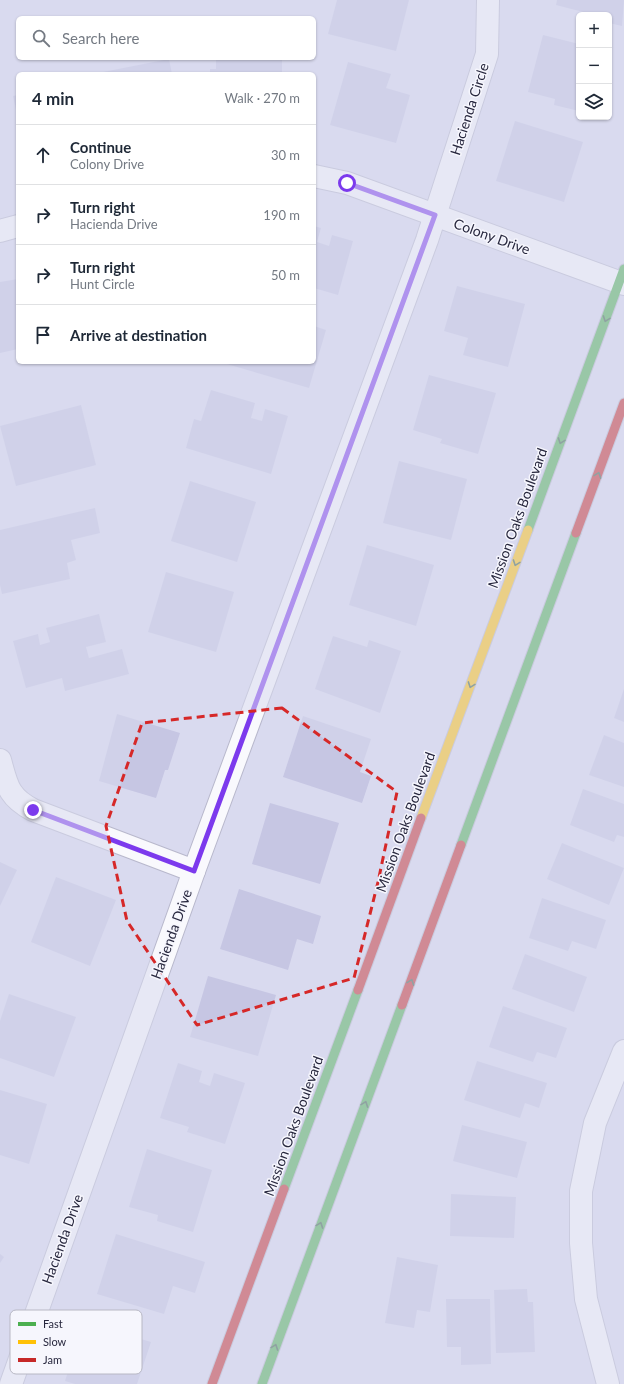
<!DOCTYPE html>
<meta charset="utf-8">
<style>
:root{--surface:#fff;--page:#f6f6f7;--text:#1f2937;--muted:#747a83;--line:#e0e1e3}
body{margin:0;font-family:Lato,sans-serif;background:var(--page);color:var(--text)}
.controls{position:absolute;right:12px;top:12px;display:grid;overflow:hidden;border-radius:6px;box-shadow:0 1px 3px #0004}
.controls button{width:36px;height:36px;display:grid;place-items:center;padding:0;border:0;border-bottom:1px solid var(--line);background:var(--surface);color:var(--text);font:20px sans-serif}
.stop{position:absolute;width:12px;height:12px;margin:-9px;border:3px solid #7c3aed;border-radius:50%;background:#fff}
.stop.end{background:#7c3aed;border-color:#fff;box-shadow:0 1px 4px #0008}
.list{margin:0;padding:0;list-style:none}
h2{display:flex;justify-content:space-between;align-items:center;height:52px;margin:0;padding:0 16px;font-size:17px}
h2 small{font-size:13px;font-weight:400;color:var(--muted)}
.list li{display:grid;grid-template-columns:26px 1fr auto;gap:12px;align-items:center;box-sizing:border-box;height:60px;padding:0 16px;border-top:1px solid var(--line)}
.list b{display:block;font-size:15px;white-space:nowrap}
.list p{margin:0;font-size:13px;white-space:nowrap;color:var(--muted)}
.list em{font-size:13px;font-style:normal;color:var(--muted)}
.icon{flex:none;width:22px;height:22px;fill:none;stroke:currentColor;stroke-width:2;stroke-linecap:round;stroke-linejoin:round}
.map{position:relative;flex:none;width:624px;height:1384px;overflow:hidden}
.search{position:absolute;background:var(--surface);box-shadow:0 1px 3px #0004;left:16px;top:16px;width:300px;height:44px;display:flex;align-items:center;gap:10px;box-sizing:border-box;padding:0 14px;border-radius:6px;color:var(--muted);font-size:15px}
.panel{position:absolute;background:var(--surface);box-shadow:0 1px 3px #0004;left:16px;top:72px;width:300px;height:292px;border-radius:6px}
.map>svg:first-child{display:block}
.building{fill:#c6c6e3}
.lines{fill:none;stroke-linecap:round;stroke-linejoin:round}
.street-casing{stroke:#b8b8cc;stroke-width:24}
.fast-casing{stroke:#b8b8cc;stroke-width:11}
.slow-casing{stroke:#b8b8cc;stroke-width:11}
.jam-casing{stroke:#b8b8cc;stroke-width:11}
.street{stroke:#f9f9fd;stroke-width:22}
.fast{stroke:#4caf50;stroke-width:9}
.slow{stroke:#ffc107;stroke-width:9}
.jam{stroke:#c62828;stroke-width:9}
.oneway{stroke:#365d45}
.route{stroke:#7c3aed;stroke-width:5}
.marked{fill:none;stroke:#d62828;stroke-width:3;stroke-dasharray:8 5;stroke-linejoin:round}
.labels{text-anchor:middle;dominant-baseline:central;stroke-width:3;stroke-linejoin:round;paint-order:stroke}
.street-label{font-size:14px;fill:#27273e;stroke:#f6f6fd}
.key{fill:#f6f6fd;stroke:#b8b8c4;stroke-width:1}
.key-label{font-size:11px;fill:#27273e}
</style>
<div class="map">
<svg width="624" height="1384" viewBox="0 0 624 1384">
<rect width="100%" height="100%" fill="#d9daef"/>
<g class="building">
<path d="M337 0H409L396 51 328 34Z"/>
<path d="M557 0H624L622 26 609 23V15H586L587 13 556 5Z"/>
<path d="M543 35 579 44V111L554 105 555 99 528 92Z"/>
<path d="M216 58H282V74H210V69H216Z"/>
<path d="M169 59 172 74H98V73Z"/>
<path d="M348 62 391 74 386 88 410 95 396 143 330 125Z"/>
<path d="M18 95V114H17L13 96Z"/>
<path d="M515 121 583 142 564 202 496 181Z"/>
<path d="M314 226 321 228 317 242 329 246 332 235 353 241 338 295 314 288Z"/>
<path d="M18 279V349L0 353V282Z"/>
<path d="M457 286 525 304 508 367 463 355 468 338 444 331Z"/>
<path d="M314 326 326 330 309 388 220 362H314Z"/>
<path d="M429 375 496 393 478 454 440 443 442 439 413 430Z"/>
<path d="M211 390 255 403 251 418 262 421 265 409 288 416 271 474 186 448 194 419 201 421Z"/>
<path d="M81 405 96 465 16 486 0 426Z"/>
<path d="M399 461 467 479 451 540 383 523Z"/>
<path d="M190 481 256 502 237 562 171 541Z"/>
<path d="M95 508 100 533 71 540 76 560 67 563 70 579 2 594 0 585V530Z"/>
<path d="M367 545 434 565 416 626 349 605Z"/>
<path d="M166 572 234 592 216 652 148 632Z"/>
<path d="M99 614 106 642 86 647 89 658 122 649 129 674 65 691 62 678 26 688 13 641 38 634 40 645 50 642 46 628Z"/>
<path d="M333 636 367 647 369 640 401 651 380 713 315 689Z"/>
<path d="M624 689V722L614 718Z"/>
<path d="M117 714 180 733 168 770H165L156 798 99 781Z"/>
<path d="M303 716 371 739 360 772 371 776 362 803 283 777Z"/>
<path d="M604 735 624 743V787L589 775Z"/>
<path d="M583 789 624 804V837L617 835 614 842 570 825Z"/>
<path d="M270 803 339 823 320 884 252 864Z"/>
<path d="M562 843 624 868 609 905 547 879Z"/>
<path d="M0 862 17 870 0 906Z"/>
<path d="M56 877 116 900 90 966 31 942Z"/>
<path d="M239 889 321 916 313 944 297 939 288 970 220 949Z"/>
<path d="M542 898 606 920 596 949 572 941 568 951 529 938Z"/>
<path d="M525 954 587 977 574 1012 512 989Z"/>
<path d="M208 976 276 995 258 1056 190 1037Z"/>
<path d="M9 994 76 1017 54 1077 0 1058V1021Z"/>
<path d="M503 1006 567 1028 556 1058 537 1052 533 1062 489 1047Z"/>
<path d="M477 1061 547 1083 539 1108 525 1103 520 1118 464 1100Z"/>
<path d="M178 1063 202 1071 199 1082 210 1086 214 1073 245 1083 225 1144 187 1132 189 1127 160 1118Z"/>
<path d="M0 1090 47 1104 29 1164 0 1155Z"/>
<path d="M462 1125 527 1142 517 1178 453 1161Z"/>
<path d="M147 1149 212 1170 193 1232 157 1221 158 1215 129 1207Z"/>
<path d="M451 1194 516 1197 514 1238 450 1236Z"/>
<path d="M116 1234 205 1262 195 1293 173 1286 164 1314 97 1294Z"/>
<path d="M0 1254 4 1257 0 1263Z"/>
<path d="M397 1257 438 1265 430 1312 417 1310 414 1328 385 1323Z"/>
<path d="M527 1289 528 1302H533L535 1352 496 1353 494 1290Z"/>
<path d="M446 1299H490L491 1364 461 1365V1347H447Z"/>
<path d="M83 1325 119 1337 121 1333 151 1342 137 1384H75L65 1381Z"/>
</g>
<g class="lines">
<g class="street-casing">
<g id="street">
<path d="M314 176 347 183 624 284"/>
<path d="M0 231 18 226"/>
<path d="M0 760C7 785 8 797 33 810L194 871"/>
<path d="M11 1384 194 871 427 240 487 54 488 0"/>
<path d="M608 1384 586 1299 581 1243V1191L595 1123 624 1051"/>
</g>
</g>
<g class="fast-casing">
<g id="fast">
<path d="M528 530 624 269"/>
<path d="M461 845 576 533"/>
<path d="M284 1189 358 990"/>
<path d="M262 1384 402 1005"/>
</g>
</g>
<g class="slow-casing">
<path id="slow" d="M421 818 528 530"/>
</g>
<g class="jam-casing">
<g id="jam">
<path d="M576 533 624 403"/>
<path d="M358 990 421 818"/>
<path d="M402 1005 461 845"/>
<path d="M212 1384 284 1189"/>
</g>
</g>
<use href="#street" class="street"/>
<use href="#fast" class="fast"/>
<use href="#slow" class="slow"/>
<use href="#jam" class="jam"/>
</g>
<defs><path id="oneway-chevron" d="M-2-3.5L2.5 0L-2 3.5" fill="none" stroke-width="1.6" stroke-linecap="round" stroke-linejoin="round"/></defs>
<g class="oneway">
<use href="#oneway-chevron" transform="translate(606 319) rotate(110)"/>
<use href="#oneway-chevron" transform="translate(561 441) rotate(110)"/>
<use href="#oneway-chevron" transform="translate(598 475) rotate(-70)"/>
<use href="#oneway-chevron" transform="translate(516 563) rotate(110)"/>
<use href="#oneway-chevron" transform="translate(471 685) rotate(110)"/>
<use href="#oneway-chevron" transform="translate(411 982) rotate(-70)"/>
<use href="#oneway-chevron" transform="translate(365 1104) rotate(-70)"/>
<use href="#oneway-chevron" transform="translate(320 1225) rotate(-70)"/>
<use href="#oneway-chevron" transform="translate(275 1347) rotate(-70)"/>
</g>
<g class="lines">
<path class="route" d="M33 810 194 871 435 215 347 183"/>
</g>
<path d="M0 0H624V1384H0ZM282 708 397 792 378 882 354 978 197 1025 127 921 106 826 142 723Z" fill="#d9daef" fill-opacity=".55" fill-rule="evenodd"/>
<path class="marked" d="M282 708 397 792 378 882 354 978 197 1025 127 921 106 826 142 723Z"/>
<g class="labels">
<g class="street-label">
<text transform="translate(469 109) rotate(-72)">Hacienda Circle</text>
<text transform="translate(492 236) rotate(20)">Colony Drive</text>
<text transform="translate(517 518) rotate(-70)">Mission Oaks Boulevard</text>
<text transform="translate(405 822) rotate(-70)">Mission Oaks Boulevard</text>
<text transform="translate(171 934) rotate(-70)">Hacienda Drive</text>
<text transform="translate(293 1126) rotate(-70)">Mission Oaks Boulevard</text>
<text transform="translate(62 1239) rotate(-70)">Hacienda Drive</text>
</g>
</g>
<rect x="10" y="1310" width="132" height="64" rx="6" class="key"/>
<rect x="18" y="1322" width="18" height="4" fill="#4caf50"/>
<rect x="18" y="1340" width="18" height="4" fill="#ffc107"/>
<rect x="18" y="1358" width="18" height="4" fill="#c62828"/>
<g class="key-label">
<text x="43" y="1328">Fast</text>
<text x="43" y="1346">Slow</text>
<text x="43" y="1364">Jam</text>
</g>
</svg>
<div class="controls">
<button>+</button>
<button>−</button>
<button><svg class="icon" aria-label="layers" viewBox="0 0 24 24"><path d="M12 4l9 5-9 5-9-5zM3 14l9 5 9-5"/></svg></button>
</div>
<div class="stop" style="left:347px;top:183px"></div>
<div class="stop end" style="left:33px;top:810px"></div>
<div class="search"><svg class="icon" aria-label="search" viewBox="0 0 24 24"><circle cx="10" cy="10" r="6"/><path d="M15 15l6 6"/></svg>Search here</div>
<section class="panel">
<h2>4 min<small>Walk · 270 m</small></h2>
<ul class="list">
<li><svg class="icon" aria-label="ahead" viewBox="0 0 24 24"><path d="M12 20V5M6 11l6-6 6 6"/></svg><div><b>Continue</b><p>Colony Drive</p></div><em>30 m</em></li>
<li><svg class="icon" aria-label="right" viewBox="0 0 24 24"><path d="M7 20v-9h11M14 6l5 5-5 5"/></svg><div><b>Turn right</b><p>Hacienda Drive</p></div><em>190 m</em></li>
<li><svg class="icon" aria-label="right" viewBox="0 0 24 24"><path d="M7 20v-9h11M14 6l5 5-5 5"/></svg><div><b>Turn right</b><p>Hunt Circle</p></div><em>50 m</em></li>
<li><svg class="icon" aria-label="arrive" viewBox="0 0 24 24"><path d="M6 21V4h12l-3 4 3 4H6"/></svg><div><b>Arrive at destination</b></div></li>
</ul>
</section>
</div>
